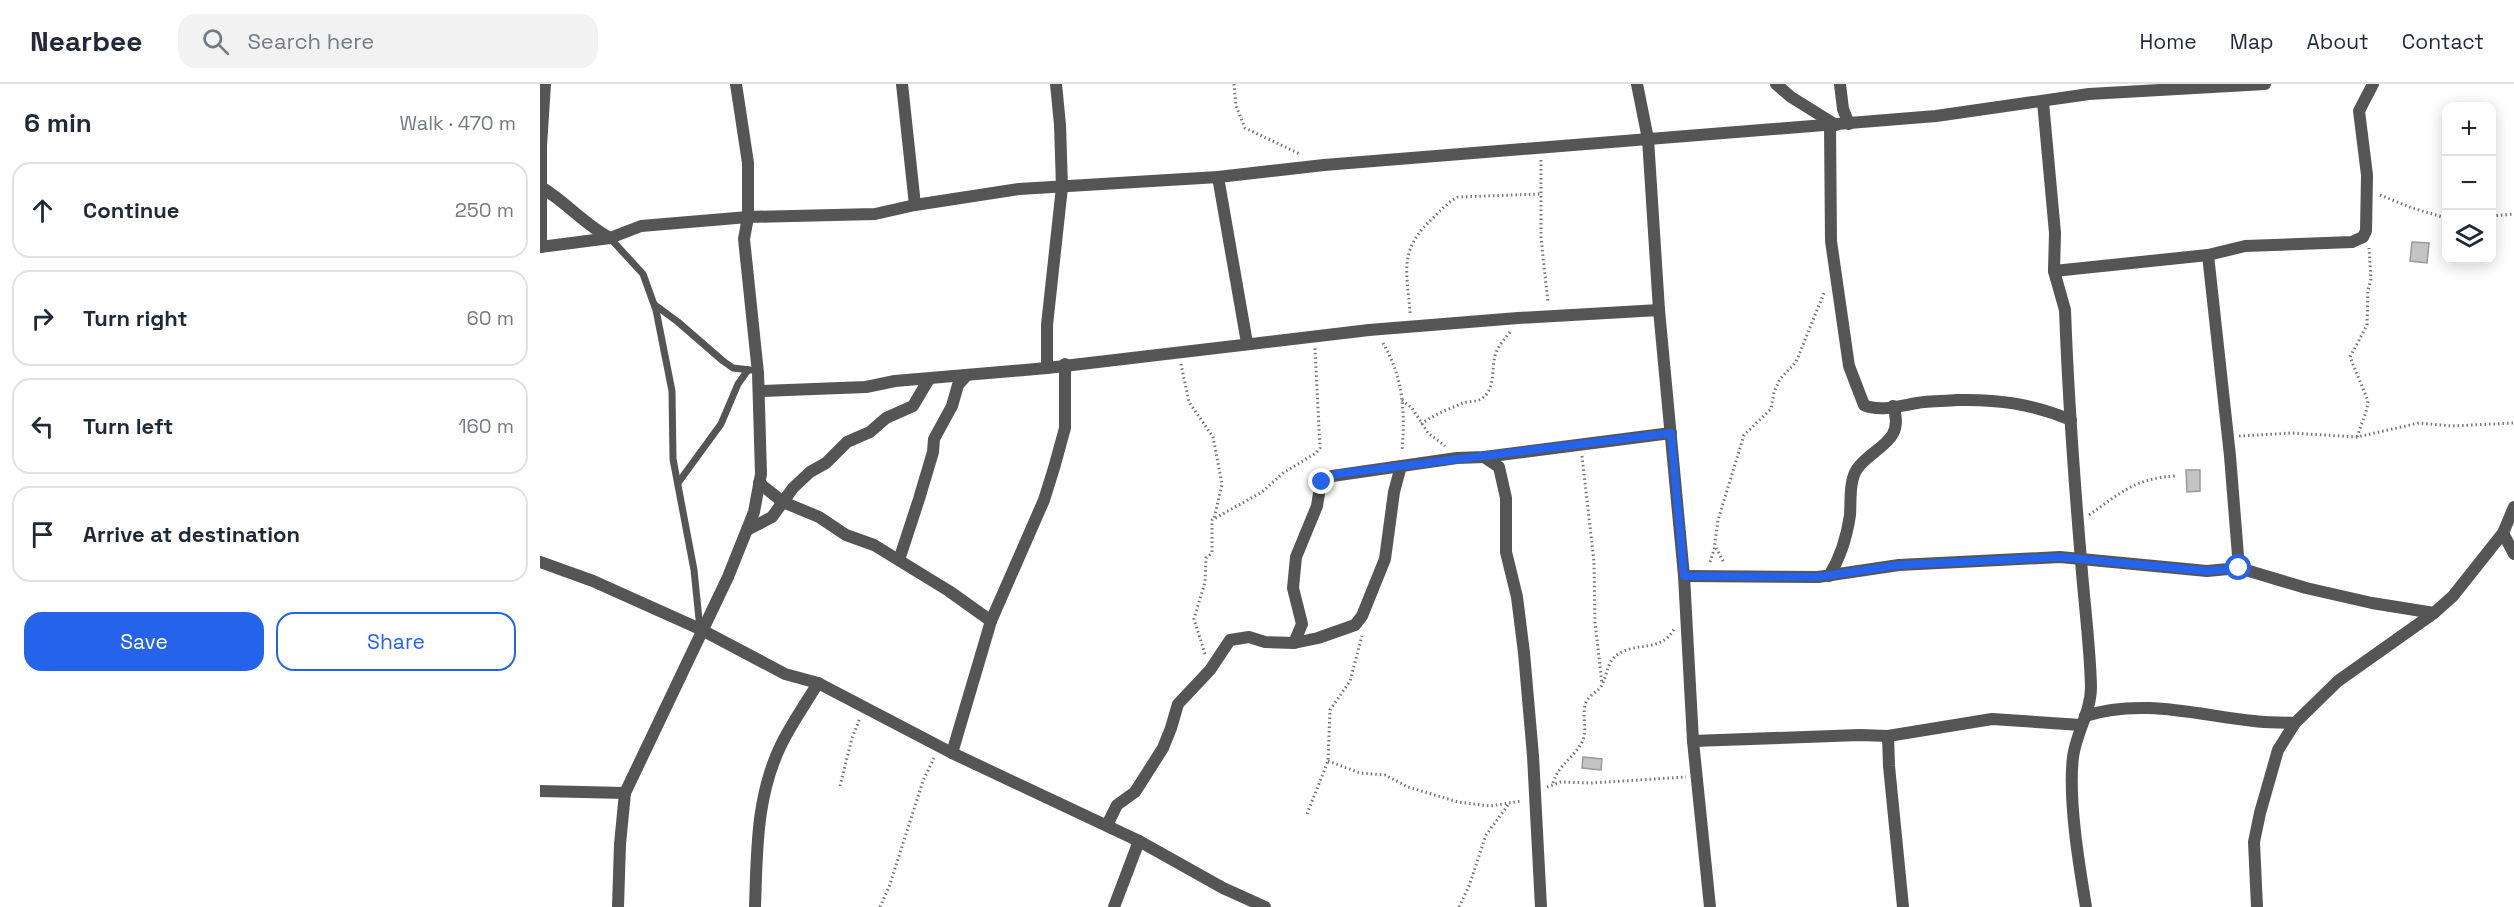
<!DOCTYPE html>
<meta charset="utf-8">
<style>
:root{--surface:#fff;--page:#f2f2f3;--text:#1f2937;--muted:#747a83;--line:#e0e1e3;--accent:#2563eb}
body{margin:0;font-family:"Space Grotesk",sans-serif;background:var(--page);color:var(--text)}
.controls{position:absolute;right:18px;top:18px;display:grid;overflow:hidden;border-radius:12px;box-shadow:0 3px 15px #0003}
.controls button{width:54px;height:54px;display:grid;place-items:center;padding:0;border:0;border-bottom:2px solid var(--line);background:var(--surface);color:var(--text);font:30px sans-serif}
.stop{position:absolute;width:18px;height:18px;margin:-14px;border:4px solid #2563eb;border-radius:50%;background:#fff}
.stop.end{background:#2563eb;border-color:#fff;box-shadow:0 2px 6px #0008}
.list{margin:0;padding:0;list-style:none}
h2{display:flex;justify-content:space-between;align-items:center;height:78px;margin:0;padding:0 24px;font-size:26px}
h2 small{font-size:20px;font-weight:400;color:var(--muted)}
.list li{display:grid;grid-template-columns:39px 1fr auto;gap:18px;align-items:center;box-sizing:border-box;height:96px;margin:0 12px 12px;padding:0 12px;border:2px solid var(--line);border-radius:18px}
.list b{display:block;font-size:22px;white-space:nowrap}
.list em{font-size:20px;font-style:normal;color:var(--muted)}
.actions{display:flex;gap:12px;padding:18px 24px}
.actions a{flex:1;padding:14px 0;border:2px solid var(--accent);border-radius:18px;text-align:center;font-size:21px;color:var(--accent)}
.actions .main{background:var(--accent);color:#fff}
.icon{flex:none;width:33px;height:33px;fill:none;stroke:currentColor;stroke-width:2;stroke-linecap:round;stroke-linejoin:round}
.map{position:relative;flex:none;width:1974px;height:823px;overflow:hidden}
header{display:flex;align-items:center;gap:36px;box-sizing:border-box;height:84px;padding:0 30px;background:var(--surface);border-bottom:2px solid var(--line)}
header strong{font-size:28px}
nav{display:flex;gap:33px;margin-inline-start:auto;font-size:21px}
.search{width:420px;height:54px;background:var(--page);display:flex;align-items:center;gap:15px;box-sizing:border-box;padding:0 21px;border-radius:18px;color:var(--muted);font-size:22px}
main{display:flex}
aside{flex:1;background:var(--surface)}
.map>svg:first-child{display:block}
.building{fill:#c4c4c4;stroke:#999;stroke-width:1.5}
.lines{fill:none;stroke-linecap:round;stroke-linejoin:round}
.path{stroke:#777;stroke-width:3;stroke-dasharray:1.5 3;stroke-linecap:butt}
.lane{stroke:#555;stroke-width:7}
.street{stroke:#555;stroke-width:12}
.route{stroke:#2563eb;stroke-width:8}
</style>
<header>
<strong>Nearbee</strong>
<div class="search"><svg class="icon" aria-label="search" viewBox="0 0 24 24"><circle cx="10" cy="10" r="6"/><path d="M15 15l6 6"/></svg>Search here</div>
<nav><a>Home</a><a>Map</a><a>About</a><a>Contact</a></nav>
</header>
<main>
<aside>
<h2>6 min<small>Walk · 470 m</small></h2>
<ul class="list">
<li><svg class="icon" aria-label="ahead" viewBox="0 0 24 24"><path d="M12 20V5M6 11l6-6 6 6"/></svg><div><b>Continue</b></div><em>250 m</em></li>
<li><svg class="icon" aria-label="right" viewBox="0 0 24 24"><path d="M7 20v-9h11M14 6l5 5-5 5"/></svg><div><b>Turn right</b></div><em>60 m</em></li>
<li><svg class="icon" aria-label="left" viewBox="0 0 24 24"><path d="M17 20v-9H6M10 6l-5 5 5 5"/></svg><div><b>Turn left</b></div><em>160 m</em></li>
<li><svg class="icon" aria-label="arrive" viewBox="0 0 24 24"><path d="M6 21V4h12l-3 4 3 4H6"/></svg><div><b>Arrive at destination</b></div></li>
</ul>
<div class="actions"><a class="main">Save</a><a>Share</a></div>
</aside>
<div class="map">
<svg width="1974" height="823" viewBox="0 0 1974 823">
<rect width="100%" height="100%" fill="#fff"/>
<g class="building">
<path d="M1872 158 1889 159 1887 179 1870 177Z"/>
<path d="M1646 386H1660V407L1647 408Z"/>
<path d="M1043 673 1062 675 1061 686 1042 684Z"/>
</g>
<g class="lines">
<g class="path">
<path d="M694 0 696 22 705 44 760 70"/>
<path d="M1001 76V153L1008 219"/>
<path d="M1840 111 1872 124 1906 134"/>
<path d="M1952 132 1974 130"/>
<path d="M870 229C867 185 858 167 893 134 901 126 908 118 918 113L1001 110"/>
<path d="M843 259C864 295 865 328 862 368"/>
<path d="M641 280 649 318 673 353 682 400 674 435"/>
<path d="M862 316 872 324 888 349 905 362"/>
<path d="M881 340C893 331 909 325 923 319 929 317 936 318 941 315 956 306 951 286 955 272 957 263 964 256 970 248"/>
<path d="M1699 352 1752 349 1817 353 1879 339 1911 342 1974 339"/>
<path d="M1817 353 1827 325 1828 317 1810 273 1827 241 1828 206 1831 195 1829 164"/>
<path d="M1042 372 1054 478 1055 538 1062 600"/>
<path d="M1549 431C1580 409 1596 394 1635 392"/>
<path d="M1176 464 1184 479"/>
<path d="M1170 478 1174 466 1178 436 1204 351 1231 325 1234 308 1240 295 1256 278 1284 209"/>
<path d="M665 570 654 535 665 498 666 474 672 469V436L722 408 743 389 776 369 780 364 775 264"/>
<path d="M788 677 820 689 845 691 868 703 918 718 950 722 982 717"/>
<path d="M1013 699C1019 680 1032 676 1042 658 1048 647 1042 633 1045 621 1047 613 1055 609 1060 604 1068 593 1065 580 1077 571 1096 557 1121 569 1134 545"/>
<path d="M300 702 312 654 320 634"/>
<path d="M1007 703 1021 698 1051 699 1146 693"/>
<path d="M767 730 788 677 790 626 810 597 822 552"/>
<path d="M340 823 349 803 383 697 394 674"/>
<path d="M919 823 929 802 946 751 968 721"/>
</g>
<g class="lane">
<path d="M70 154 103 190 116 226 132 307 133 375 154 486 160 545"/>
<path d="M115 221 138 238 183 277 193 284 210 286"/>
<path d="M138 399 181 340 198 300 208 286"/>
</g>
<g class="street">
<path d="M362 0 375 121"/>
<path d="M1097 0 1108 55 1119 226 1144 492 1153 657 1170 823"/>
<path d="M1236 0 1251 13 1296 41"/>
<path d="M1300 0 1303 25 1309 40"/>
<path d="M1503 18 1515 149 1514 187 1525 226C1528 309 1534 393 1541 476 1544 518 1550 561 1551 603 1551 628 1536 649 1533 673 1528 715 1539 781 1546 823"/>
<path d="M1290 41 1291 157 1309 282 1324 321C1341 329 1365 320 1384 318 1395 317 1406 317 1417 316 1459 315 1492 320 1531 336"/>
<path d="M678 93 707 259"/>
<path d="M1 103C26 118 44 140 70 154"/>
<path d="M0 163 70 154 101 142 208 133 335 130 375 121 479 105 678 93 784 81 1396 32 1549 10 1725 0"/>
<path d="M1 163V62L5 0"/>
<path d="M1668 171 1690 372 1699 484"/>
<path d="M1514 187 1668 171 1705 162 1812 158 1823 153 1826 147 1827 91 1819 27 1833 0"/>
<path d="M507 284V241L522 103 520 41 516 0"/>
<path d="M219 307 326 303 355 297 507 284 829 246 978 234 1119 226"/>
<path d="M944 373 959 383 966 414V468L977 513 984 569 993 672 1001 823"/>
<path d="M219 399 243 418 279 433 306 451 334 461 409 507 451 537"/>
<path d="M207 446 232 433 253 404 270 388 286 379 307 358 330 348 346 334 373 322 389 295"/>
<path d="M1963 449 1974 470"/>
<path d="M359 476 379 415 393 368 394 355 412 322 418 301 427 291"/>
<path d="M0 478 53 497 160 545 245 590 278 599 412 669 599 757 683 804 725 823"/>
<path d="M1144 492 1278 493 1359 481 1520 473 1667 487 1699 484 1766 504 1832 519 1894 529"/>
<path d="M1289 492C1300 474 1307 452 1310 431 1311 417 1309 397 1317 385 1333 362 1366 359 1353 322"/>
<path d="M754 559 762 540 753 504 756 473 777 422 780 403 792 392 917 374 944 373 1131 349"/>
<path d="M1545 632C1602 614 1657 631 1714 637 1727 639 1741 638 1755 639"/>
<path d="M1348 652 1349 682 1363 823"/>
<path d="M1153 657 1320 651 1348 652 1452 635 1541 641"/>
<path d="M412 669 451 537 504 416 514 384 525 344V280"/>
<path d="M0 707 85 709"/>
<path d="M567 741 577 721 595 708 623 664 631 644 638 620 670 586 690 556 709 553 725 558 754 559 778 554 815 541 822 532 845 475 854 408 861 382"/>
<path d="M78 823 80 760 85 709 188 493 214 428 221 390 218 289 204 155 208 133V79L196 0"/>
<path d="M215 823C217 766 216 711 242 659 252 639 266 619 278 599"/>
<path d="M574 823 599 757"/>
<path d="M1717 823 1714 758 1720 729 1738 666 1755 639 1798 597 1894 529 1913 512 1963 449 1974 423"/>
</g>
</g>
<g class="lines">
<path class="route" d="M782 398 797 390 1131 349 1144 492 1278 493 1359 481 1520 473 1667 487 1699 484"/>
</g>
</svg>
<div class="controls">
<button>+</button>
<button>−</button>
<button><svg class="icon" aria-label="layers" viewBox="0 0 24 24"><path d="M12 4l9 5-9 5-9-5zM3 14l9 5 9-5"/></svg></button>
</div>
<div class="stop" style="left:1699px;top:484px"></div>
<div class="stop end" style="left:782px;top:398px"></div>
</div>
</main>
